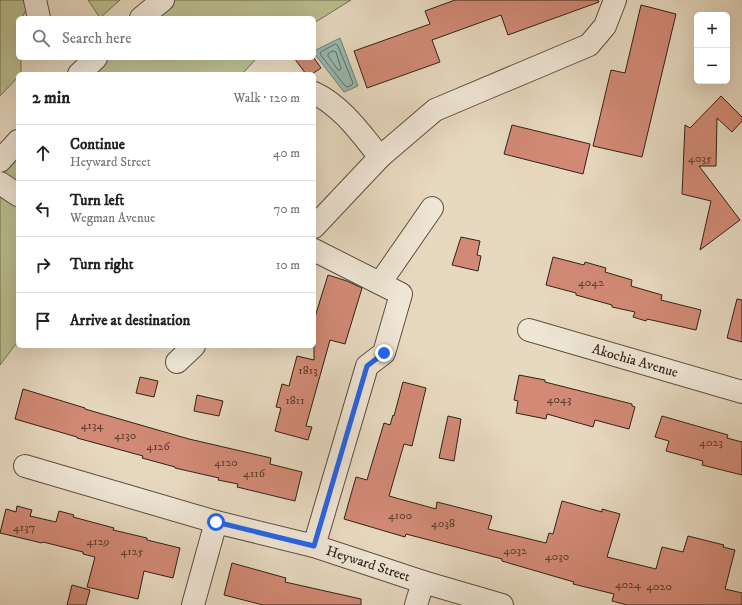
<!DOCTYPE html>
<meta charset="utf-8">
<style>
:root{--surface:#fff;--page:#f2f2f2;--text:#202124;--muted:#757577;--line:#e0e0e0}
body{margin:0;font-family:"IM FELL DW Pica",serif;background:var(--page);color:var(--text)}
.controls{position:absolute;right:12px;top:12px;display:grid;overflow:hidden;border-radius:6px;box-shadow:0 4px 16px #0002}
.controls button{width:36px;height:36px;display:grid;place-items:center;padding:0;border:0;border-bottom:1px solid var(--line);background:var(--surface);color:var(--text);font:20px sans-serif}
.stop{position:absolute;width:12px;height:12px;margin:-9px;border:3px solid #2563eb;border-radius:50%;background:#fff}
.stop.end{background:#2563eb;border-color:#fff;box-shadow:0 1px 4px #0008}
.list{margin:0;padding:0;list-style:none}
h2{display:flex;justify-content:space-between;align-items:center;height:52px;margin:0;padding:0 16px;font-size:17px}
h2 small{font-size:13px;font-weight:400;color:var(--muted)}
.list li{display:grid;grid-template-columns:26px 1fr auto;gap:12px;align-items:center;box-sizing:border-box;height:56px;padding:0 16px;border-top:1px solid var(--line)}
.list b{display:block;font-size:15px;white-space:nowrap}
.list p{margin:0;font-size:13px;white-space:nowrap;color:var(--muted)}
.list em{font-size:13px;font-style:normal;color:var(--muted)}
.icon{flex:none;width:22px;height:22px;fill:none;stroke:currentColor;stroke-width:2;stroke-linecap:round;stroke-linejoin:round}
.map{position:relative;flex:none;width:742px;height:605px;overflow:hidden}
.search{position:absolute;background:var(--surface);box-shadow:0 4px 16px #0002;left:16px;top:16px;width:300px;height:44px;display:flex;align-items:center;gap:10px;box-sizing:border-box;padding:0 14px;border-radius:6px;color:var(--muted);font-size:15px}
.panel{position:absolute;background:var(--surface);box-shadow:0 4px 16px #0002;left:16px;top:72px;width:300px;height:276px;border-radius:6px}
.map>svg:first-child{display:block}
.green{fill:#babe8f;stroke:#767053}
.water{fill:#97bab3;stroke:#6e7d75}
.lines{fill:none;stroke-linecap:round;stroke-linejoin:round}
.shore{stroke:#646e65;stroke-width:1}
.building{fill:#d28a76;stroke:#312217}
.minor-casing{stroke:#5e5041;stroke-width:24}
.minor{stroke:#efe6d6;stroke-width:22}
.route{stroke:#2563eb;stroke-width:5}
.labels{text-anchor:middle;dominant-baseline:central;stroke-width:3.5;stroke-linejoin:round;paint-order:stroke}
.number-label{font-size:12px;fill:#593c2f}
.street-label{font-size:14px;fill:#312217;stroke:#efe6d6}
</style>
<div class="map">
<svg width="742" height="605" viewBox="0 0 742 605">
<rect width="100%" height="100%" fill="#e7d9c0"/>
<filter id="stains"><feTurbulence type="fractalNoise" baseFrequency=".005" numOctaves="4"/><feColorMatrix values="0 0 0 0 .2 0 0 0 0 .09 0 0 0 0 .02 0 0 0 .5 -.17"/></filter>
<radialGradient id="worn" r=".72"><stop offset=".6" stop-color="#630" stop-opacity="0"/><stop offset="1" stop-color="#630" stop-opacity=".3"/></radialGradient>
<g class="green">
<path d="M0 0H31L22 18H18V58H21V74H18V77L0 96Z"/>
<path d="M88 0H120L100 18Z"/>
<path d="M163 0H351L314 23V18H141Z"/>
<path d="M96 58H257L242 74H79Z"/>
<path d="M18 141V341L0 365V161Z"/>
</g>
<path class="water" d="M340 38 358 86 344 92 314 53V51Z"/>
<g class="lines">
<g class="shore">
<path d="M336 44 338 46 353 83 352 85 347 87 345 86 320 54 321 52Z"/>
<path d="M333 51 336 52 341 68 340 70H338L328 56V54Z"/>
</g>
</g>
<g class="building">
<path d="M455 0H598L599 2 508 35 501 15 432 40 440 62 367 88 354 51 430 24 425 11Z"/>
<path d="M641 5 676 14 642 157 593 146 611 70 625 73Z"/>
<path d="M294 58H314L321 68 312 74H306Z"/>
<path d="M721 96 742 117V121L732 132 717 118 716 166H699L740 220 700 250 711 201 682 194 685 125 690 128Z"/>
<path d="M512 125 590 144 583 174 504 154Z"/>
<path d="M461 237 480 241 477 255 481 256 478 271 452 265Z"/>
<path d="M553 257 584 265 585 262 606 268 605 272 632 280 631 286 662 295 661 300 701 310 696 330 647 319 646 321 633 317 635 312 612 307V305L576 295V293L546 285Z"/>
<path d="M328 275 347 281 362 288 345 344 330 340 306 426 312 427 308 440 275 431 281 408 276 407 282 384 289 386 297 356 314 360V320Z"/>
<path d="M737 299 742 300V342L727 338Z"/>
<path d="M519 375 545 380V382L632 404V406L635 407 629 429 595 420 593 427 547 414 546 419 516 413 518 401 514 400Z"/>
<path d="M140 377 158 381 154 397 136 393Z"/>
<path d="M403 382 426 388 412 446 404 444 389 496 436 509 437 502 492 516 488 529 546 543 549 533 553 534 562 501 602 512V509L620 514 607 557 656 569 662 547 683 552 688 536 724 545 723 547 735 550 725 589 742 593V605H627L612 601 614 594 573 584 574 582 512 564 502 561V559L406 534 405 537 344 519 356 477 367 480 384 423 390 425 393 415 394 416Z"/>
<path d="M23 389 85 408V409L189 439 271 458 270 464 302 472 295 501 237 487 238 484 218 480 219 478 175 468V467L142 458 143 456 77 438V437L15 419Z"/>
<path d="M197 395 223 401 219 416 194 411Z"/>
<path d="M448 416 461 419 454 461 439 458Z"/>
<path d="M662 416 728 435 727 438 742 442V475L702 465 703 461 666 451 669 441 655 437Z"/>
<path d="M17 506 32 510 30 516 56 522 59 511 74 515 73 517 114 528 113 530 147 538V540L180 548 173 578 144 571 138 599 87 587 95 557 83 554V552L43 542 42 543 0 533 6 509 16 512Z"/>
<path d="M232 563 286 578 285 582 361 599V605H263L224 595Z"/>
<path d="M72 585 90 590 86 605H67Z"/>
</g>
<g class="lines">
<g class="minor-casing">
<g id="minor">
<path d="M35 0 39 18"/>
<path d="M141 18 163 0"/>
<path d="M79 74 96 58"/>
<path d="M314 93C342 106 361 134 380 157"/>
<path d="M0 161 18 141"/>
<path d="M0 183 18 195"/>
<path d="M314 227 380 157 435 110 589 45 605 26 615 0"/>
<path d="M380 283 432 208"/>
<path d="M529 330 742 392"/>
<path d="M177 362 194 346"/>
<path d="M25 466 216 522 314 546 423 582 502 605"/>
<path d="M314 546 367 366 384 353 401 294 314 250"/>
<path d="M193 605 216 522"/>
<path d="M416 605 423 582"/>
</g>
</g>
<use href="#minor" class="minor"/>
</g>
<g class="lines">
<path class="route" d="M216 522 314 546 367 366 384 353"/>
</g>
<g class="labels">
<g class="number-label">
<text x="700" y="158">4035</text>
<text x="591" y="282">4042</text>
<text x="308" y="370">1813</text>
<text x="559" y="399">4043</text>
<text x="295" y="400">1811</text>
<text x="92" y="425">4134</text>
<text x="125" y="435">4130</text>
<text x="711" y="442">4023</text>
<text x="158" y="446">4126</text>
<text x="226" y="462">4120</text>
<text x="254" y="473">4116</text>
<text x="400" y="515">4100</text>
<text x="443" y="523">4038</text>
<text x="24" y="527">4137</text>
<text x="98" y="541">4129</text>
<text x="515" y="550">4032</text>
<text x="132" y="551">4125</text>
<text x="557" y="556">4030</text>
<text x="628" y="584">4024</text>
<text x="659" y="586">4020</text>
</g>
<g class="street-label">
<text transform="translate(635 361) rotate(16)">Akochia Avenue</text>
<text transform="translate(368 564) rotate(18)">Heyward Street</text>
</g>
</g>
<rect width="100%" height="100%" filter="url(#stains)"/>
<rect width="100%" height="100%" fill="url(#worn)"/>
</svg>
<div class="controls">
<button>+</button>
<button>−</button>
</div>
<div class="stop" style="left:216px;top:522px"></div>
<div class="stop end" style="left:384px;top:353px"></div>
<div class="search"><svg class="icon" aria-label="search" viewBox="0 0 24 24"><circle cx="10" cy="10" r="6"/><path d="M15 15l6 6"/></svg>Search here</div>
<section class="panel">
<h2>2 min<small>Walk · 120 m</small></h2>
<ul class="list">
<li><svg class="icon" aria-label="ahead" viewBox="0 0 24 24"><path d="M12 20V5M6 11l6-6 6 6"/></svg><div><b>Continue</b><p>Heyward Street</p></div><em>40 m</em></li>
<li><svg class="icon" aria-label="left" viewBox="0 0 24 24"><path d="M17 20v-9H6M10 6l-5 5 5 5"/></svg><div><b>Turn left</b><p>Wegman Avenue</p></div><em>70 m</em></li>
<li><svg class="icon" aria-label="right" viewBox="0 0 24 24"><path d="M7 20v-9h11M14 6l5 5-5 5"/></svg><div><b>Turn right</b></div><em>10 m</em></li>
<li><svg class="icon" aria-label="arrive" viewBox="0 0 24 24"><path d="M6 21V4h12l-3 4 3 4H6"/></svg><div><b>Arrive at destination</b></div></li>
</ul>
</section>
</div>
